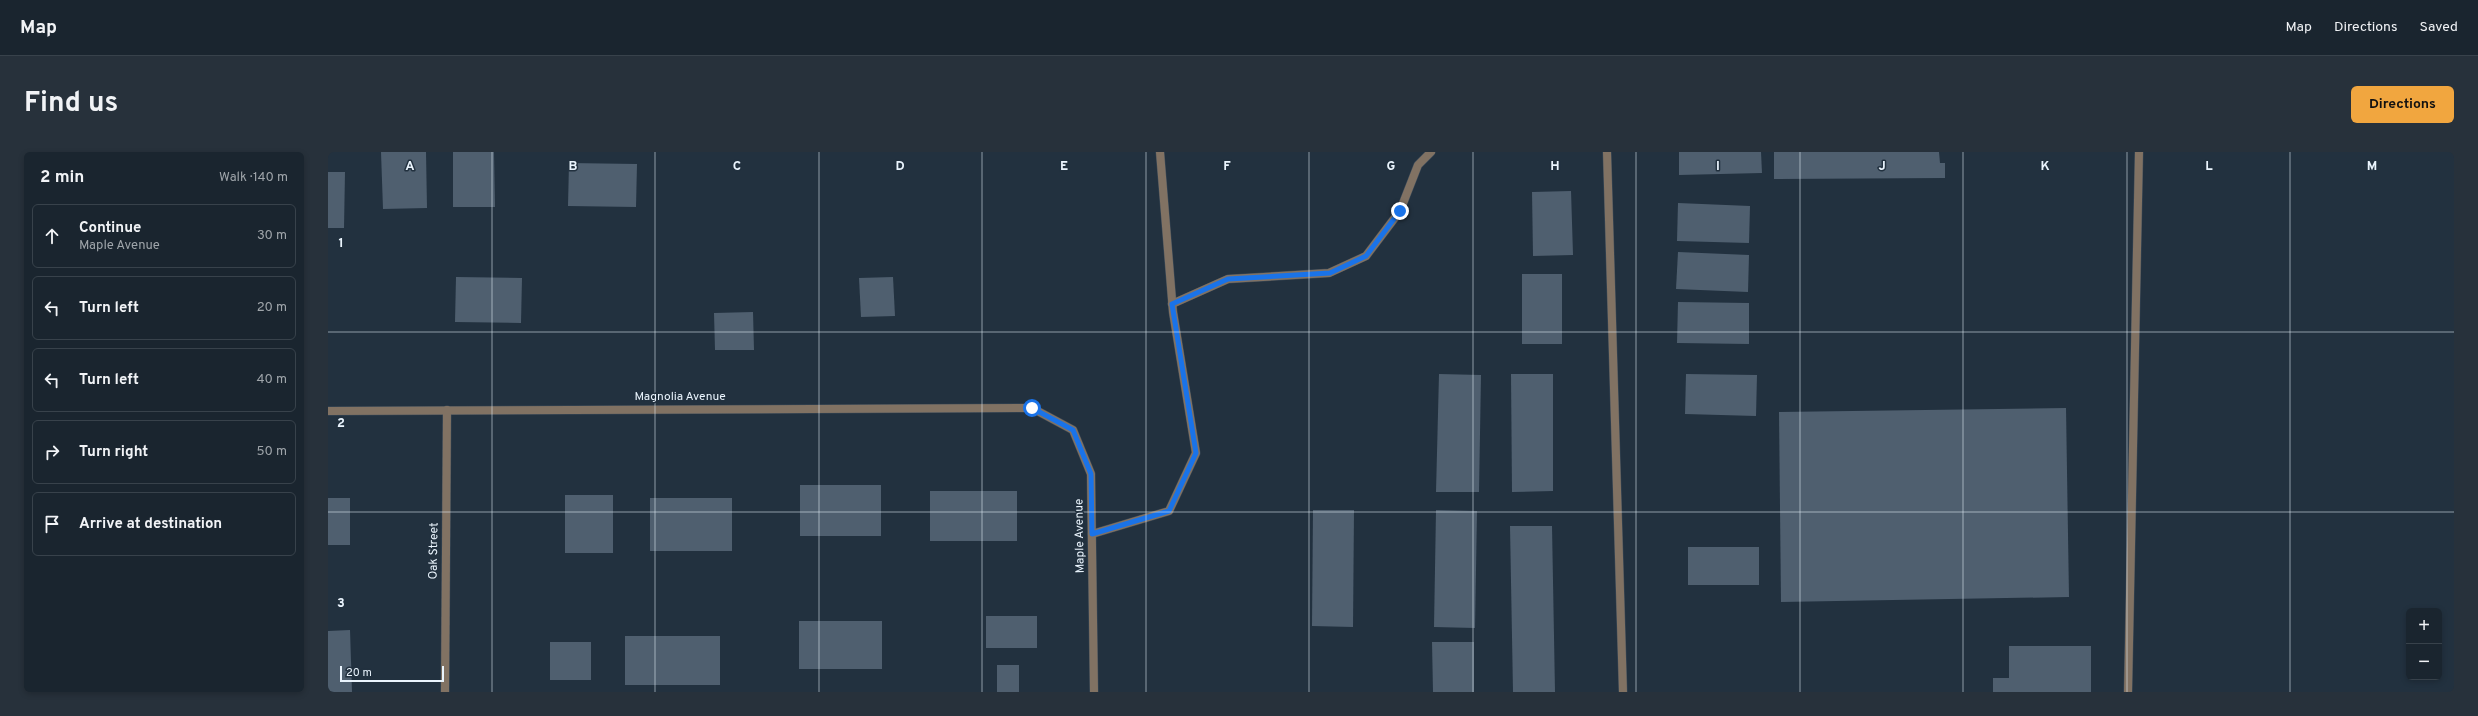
<!DOCTYPE html>
<meta charset="utf-8">
<style>
:root{--surface:#1a252f;--page:#27313b;--text:#f1f3f6;--muted:#9fa5aa;--line:#38424b;--accent:#f1a63f}
body{margin:0;font-family:Overpass,sans-serif;background:var(--page);color:var(--text)}
.controls{position:absolute;right:12px;bottom:12px;display:grid;overflow:hidden;border-radius:6px;box-shadow:0 2px 6px #0003}
.controls button{width:36px;height:36px;display:grid;place-items:center;padding:0;border:0;border-bottom:1px solid var(--line);background:var(--surface);color:var(--text);font:20px sans-serif}
.scale{position:absolute;left:12px;bottom:10px;width:104px;box-sizing:border-box;padding-left:4px;border:2px solid #eaf4fd;border-top:0;font-size:11px;line-height:14px;white-space:nowrap;color:#eaf4fd;-webkit-text-stroke:3px #22313f;paint-order:stroke}
.stop{position:absolute;width:12px;height:12px;margin:-9px;border:3px solid #1a73e8;border-radius:50%;background:#fff}
.stop.end{background:#1a73e8;border-color:#fff;box-shadow:0 1px 4px #0008}
.list{margin:0;padding:0;list-style:none}
h2{display:flex;justify-content:space-between;align-items:center;height:52px;margin:0;padding:0 16px;font-size:17px}
h2 small{font-size:13px;font-weight:400;color:var(--muted)}
.list li{display:grid;grid-template-columns:26px 1fr auto;gap:12px;align-items:center;box-sizing:border-box;height:64px;margin:0 8px 8px;padding:0 8px;border:1px solid var(--line);border-radius:6px}
.list b{display:block;font-size:15px;white-space:nowrap}
.list p{margin:0;font-size:13px;white-space:nowrap;color:var(--muted)}
.list em{font-size:13px;font-style:normal;color:var(--muted)}
.icon{flex:none;width:22px;height:22px;fill:none;stroke:currentColor;stroke-width:2;stroke-linecap:round;stroke-linejoin:round}
.map{position:relative;flex:none;width:2126px;height:540px;overflow:hidden;border-radius:6px}
header{display:flex;align-items:center;gap:24px;box-sizing:border-box;height:56px;padding:0 20px;background:var(--surface);border-bottom:1px solid var(--line)}
header strong{font-size:19px}
nav{display:flex;gap:22px;margin-inline-start:auto;font-size:14px}
.intro{display:flex;align-items:center;justify-content:space-between;box-sizing:border-box;height:96px;padding:0 24px}
h1{margin:0;font-size:28px}
.button{padding:10px 18px;border-radius:6px;background:var(--accent);color:#111;font-size:14px;font-weight:700}
main{display:flex;gap:24px;padding:0 24px}
aside{flex:1;background:var(--surface);border-radius:6px;box-shadow:0 2px 6px #0003}
.map>svg:first-child{display:block}
.building{fill:#4f5f6f}
.lines{fill:none;stroke-linecap:round;stroke-linejoin:round}
.service-casing{stroke:#3e4c5a;stroke-width:9}
.minor-casing{stroke:#3e4c5a;stroke-width:9}
.service{stroke:#817263;stroke-width:8}
.minor{stroke:#817263;stroke-width:8}
.route{stroke:#1a73e8;stroke-width:5}
.grid{fill:none;stroke:#eaf4fd;stroke-width:1;stroke-opacity:0.55}
.labels{text-anchor:middle;dominant-baseline:central;stroke-width:3;stroke-linejoin:round;paint-order:stroke}
.street-label{font-size:12px;fill:#eaf4fd;stroke:#22313f}
.grid-label{font-size:13px;text-anchor:middle;font-weight:bold;fill:#eaf4fd;stroke:#22313f;stroke-width:3;stroke-linejoin:round;paint-order:stroke}
</style>
<header>
<strong>Map</strong>
<nav><a>Map</a><a>Directions</a><a>Saved</a></nav>
</header>
<div class="intro"><h1>Find us</h1><a class="button">Directions</a></div>
<main>
<aside>
<h2>2 min<small>Walk · 140 m</small></h2>
<ul class="list">
<li><svg class="icon" aria-label="ahead" viewBox="0 0 24 24"><path d="M12 20V5M6 11l6-6 6 6"/></svg><div><b>Continue</b><p>Maple Avenue</p></div><em>30 m</em></li>
<li><svg class="icon" aria-label="left" viewBox="0 0 24 24"><path d="M17 20v-9H6M10 6l-5 5 5 5"/></svg><div><b>Turn left</b></div><em>20 m</em></li>
<li><svg class="icon" aria-label="left" viewBox="0 0 24 24"><path d="M17 20v-9H6M10 6l-5 5 5 5"/></svg><div><b>Turn left</b></div><em>40 m</em></li>
<li><svg class="icon" aria-label="right" viewBox="0 0 24 24"><path d="M7 20v-9h11M14 6l5 5-5 5"/></svg><div><b>Turn right</b></div><em>50 m</em></li>
<li><svg class="icon" aria-label="arrive" viewBox="0 0 24 24"><path d="M6 21V4h12l-3 4 3 4H6"/></svg><div><b>Arrive at destination</b></div></li>
</ul>
</aside>
<div class="map">
<svg width="2126" height="540" viewBox="0 0 2126 540">
<rect width="100%" height="100%" fill="#22313f"/>
<g class="building">
<path d="M53 0H98L99 56 55 57Z"/>
<path d="M125 0H166L167 55H125Z"/>
<path d="M1351 0H1433L1434 21 1351 23Z"/>
<path d="M1446 0H1611L1612 11H1617V26L1446 27Z"/>
<path d="M241 11 309 12 308 55 240 54Z"/>
<path d="M0 20H17L16 76H0Z"/>
<path d="M1243 39 1245 103 1205 104 1204 40Z"/>
<path d="M1350 51 1422 54 1421 91 1349 89Z"/>
<path d="M1350 100 1421 103 1420 140 1348 137Z"/>
<rect x="1194" y="122" width="40" height="70"/>
<path d="M128 125 194 126 193 171 127 170Z"/>
<path d="M565 125 567 164 533 165 531 126Z"/>
<path d="M1350 150 1421 151V192L1349 191Z"/>
<path d="M425 160 426 198H387L386 161Z"/>
<path d="M1111 222 1153 223 1151 340H1108Z"/>
<path d="M1183 222H1225V339L1184 340Z"/>
<path d="M1358 222 1429 223 1428 264 1357 262Z"/>
<path d="M1738 256 1741 445 1453 450 1451 260Z"/>
<rect x="472" y="333" width="81" height="51"/>
<rect x="602" y="339" width="87" height="50"/>
<rect x="237" y="343" width="48" height="58"/>
<rect x="0" y="346" width="22" height="47"/>
<rect x="322" y="346" width="82" height="53"/>
<path d="M985 358H1026L1025 475 984 474Z"/>
<path d="M1108 358 1149 359 1147 476 1106 475Z"/>
<path d="M1182 374H1224L1227 540H1185Z"/>
<rect x="1360" y="395" width="71" height="38"/>
<rect x="658" y="464" width="51" height="32"/>
<rect x="471" y="469" width="83" height="48"/>
<path d="M22 478 24 540H0V479Z"/>
<rect x="297" y="484" width="95" height="49"/>
<rect x="222" y="490" width="41" height="38"/>
<path d="M1104 490H1146V540H1105Z"/>
<path d="M1681 494H1763V540H1665V526H1681Z"/>
<rect x="669" y="513" width="22" height="27"/>
</g>
<g class="lines">
<g class="service-casing">
<g id="service">
<path d="M1279 0 1295 540"/>
<path d="M844 152 900 127 1001 121 1038 104 1072 59 1090 13 1103 0"/>
<path d="M764 382 841 359 868 301 845 160 832 0"/>
<path d="M1800 540 1811 0"/>
</g>
</g>
<g class="minor-casing">
<g id="minor">
<path d="M0 259 704 256 745 278 763 322 766 540"/>
<path d="M117 540 119 258"/>
</g>
</g>
<use href="#service" class="service"/>
<use href="#minor" class="minor"/>
</g>
<g class="lines">
<path class="route" d="M704 256 745 278 763 322 764 382 841 359 868 301 844 152 900 127 1002 121 1038 104 1072 59"/>
</g>
<path class="grid" d="M164 0V540M327 0V540M491 0V540M654 0V540M818 0V540M981 0V540M1145 0V540M1308 0V540M1472 0V540M1635 0V540M1799 0V540M1962 0V540M0 180H2126M0 360H2126"/>
<g class="labels">
<g class="street-label">
<text x="352" y="245">Magnolia Avenue</text>
<text transform="translate(752 384) rotate(-91)">Maple Avenue</text>
<text transform="translate(106 399) rotate(-89)">Oak Street</text>
</g>
</g>
<g class="grid-label">
<text x="82" y="18">A</text>
<text x="245" y="18">B</text>
<text x="409" y="18">C</text>
<text x="572" y="18">D</text>
<text x="736" y="18">E</text>
<text x="899" y="18">F</text>
<text x="1063" y="18">G</text>
<text x="1227" y="18">H</text>
<text x="1390" y="18">I</text>
<text x="1554" y="18">J</text>
<text x="1717" y="18">K</text>
<text x="1881" y="18">L</text>
<text x="2044" y="18">M</text>
<text x="13" y="95">1</text>
<text x="13" y="275">2</text>
<text x="13" y="455">3</text>
</g>
</svg>
<div class="controls">
<button>+</button>
<button>−</button>
</div>
<div class="scale">20 m</div>
<div class="stop" style="left:704px;top:256px"></div>
<div class="stop end" style="left:1072px;top:59px"></div>
</div>
</main>
